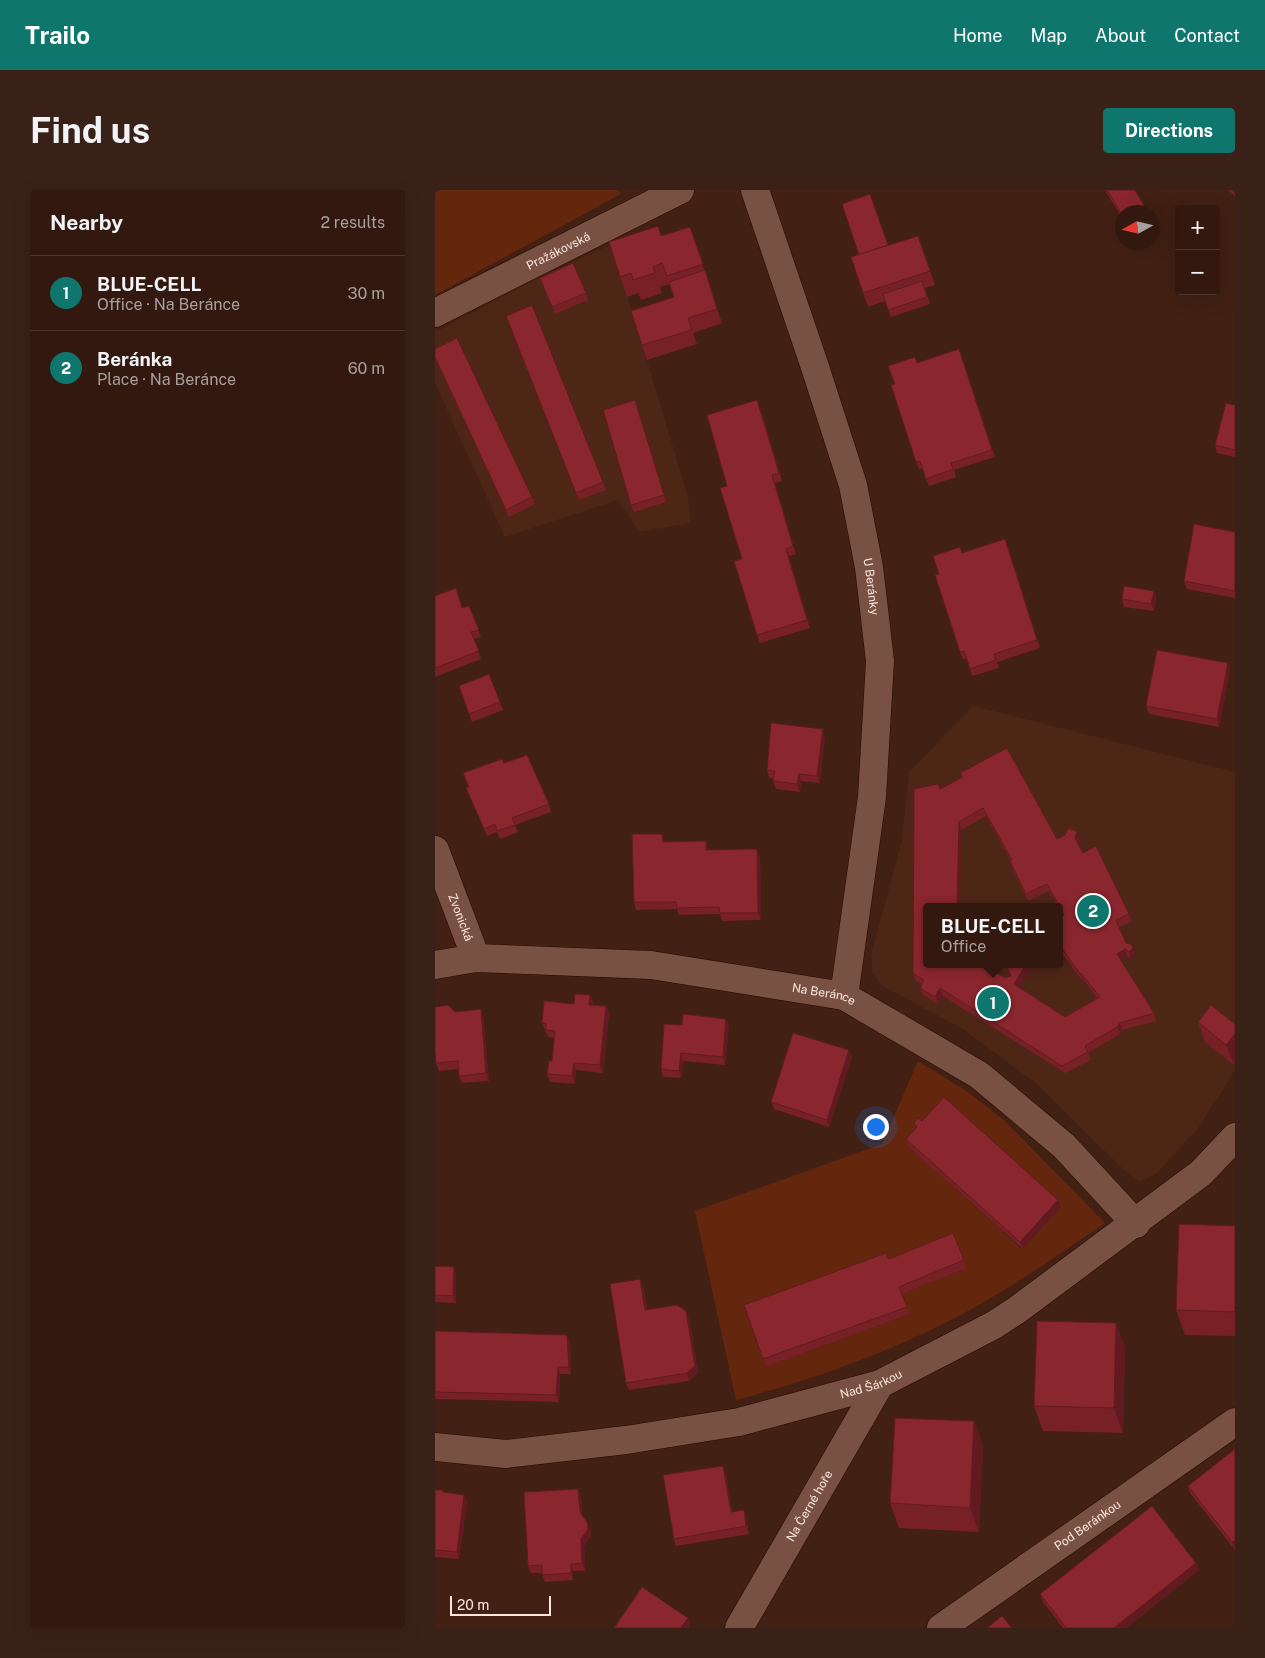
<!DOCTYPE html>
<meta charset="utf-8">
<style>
:root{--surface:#32180e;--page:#3a2117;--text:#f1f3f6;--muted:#a8a09e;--line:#4d372e;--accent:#0f766e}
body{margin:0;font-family:"Public Sans",sans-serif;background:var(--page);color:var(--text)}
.controls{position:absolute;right:15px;top:15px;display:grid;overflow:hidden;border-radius:5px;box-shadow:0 5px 20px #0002}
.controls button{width:45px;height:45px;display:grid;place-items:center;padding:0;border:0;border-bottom:1px solid var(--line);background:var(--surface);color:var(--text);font:25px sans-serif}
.compass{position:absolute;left:680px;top:15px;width:45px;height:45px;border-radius:50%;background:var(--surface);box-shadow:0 5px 20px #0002;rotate:262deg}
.scale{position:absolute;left:15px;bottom:12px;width:101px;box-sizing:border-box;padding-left:5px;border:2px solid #fee6de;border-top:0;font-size:14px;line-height:18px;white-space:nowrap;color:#fee6de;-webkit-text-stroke:4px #422013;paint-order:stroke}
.you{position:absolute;left:440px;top:936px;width:18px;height:18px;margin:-12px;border:4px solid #fff;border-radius:50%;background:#1a73e8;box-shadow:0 0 0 8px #1a73e833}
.badge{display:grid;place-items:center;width:32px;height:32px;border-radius:50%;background:var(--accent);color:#fff;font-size:16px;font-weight:700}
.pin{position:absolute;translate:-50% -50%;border:2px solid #fff;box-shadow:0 1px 5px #0006}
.popup{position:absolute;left:488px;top:713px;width:140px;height:65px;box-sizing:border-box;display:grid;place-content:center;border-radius:5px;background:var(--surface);filter:drop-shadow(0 1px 4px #0005);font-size:16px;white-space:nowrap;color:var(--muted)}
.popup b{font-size:19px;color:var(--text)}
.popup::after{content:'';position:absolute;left:50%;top:100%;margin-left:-10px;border:10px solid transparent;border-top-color:var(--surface)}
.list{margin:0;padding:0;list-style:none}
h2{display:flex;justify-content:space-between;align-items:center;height:65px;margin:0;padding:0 20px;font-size:21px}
h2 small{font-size:16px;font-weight:400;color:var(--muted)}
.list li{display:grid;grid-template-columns:32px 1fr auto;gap:15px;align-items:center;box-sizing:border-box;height:75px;padding:0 20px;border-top:1px solid var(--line)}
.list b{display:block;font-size:19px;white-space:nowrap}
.list p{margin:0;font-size:16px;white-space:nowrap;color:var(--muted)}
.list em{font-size:16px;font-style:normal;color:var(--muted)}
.map{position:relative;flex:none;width:800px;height:1438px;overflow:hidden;border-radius:5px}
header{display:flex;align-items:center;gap:30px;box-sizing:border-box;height:70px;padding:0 25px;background:var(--accent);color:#fff}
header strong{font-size:24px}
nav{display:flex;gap:28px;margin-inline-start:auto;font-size:18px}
.intro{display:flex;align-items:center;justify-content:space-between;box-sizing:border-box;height:120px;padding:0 30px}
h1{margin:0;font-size:35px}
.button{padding:12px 22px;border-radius:5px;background:var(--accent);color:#fff;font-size:18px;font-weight:700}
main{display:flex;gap:30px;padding:0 30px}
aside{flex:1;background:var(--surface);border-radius:5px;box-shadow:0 5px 20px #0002}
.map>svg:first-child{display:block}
.built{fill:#4e2616;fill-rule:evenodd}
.green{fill:#64270d;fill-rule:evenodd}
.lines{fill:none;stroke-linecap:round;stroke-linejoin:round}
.minor-casing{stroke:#270800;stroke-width:29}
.minor{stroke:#785143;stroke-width:28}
.wall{fill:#772127;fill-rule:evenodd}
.shaded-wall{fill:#611b20}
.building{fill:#8a262d;stroke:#611b20;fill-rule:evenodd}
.labels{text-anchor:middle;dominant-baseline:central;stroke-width:4;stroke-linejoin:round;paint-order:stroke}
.street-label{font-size:12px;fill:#fee6de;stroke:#422013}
</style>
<header>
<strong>Trailo</strong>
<nav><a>Home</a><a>Map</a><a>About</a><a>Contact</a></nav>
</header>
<div class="intro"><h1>Find us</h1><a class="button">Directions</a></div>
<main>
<aside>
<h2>Nearby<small>2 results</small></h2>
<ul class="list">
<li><span class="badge">1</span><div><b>BLUE-CELL</b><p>Office · Na Beránce</p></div><em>30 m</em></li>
<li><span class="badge">2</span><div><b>Beránka</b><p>Place · Na Beránce</p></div><em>60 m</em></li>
</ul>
</aside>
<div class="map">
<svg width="800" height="1438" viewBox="0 0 800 1438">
<rect width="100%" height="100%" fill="#422013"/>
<g class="built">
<path d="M177 54 253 307 256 333 204 342 183 310 70 347 0 193V142L98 91Z"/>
<path d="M538 516 800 582V880L764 937 722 983 705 992 690 981 602 894 528 839 448 796 437 783V761L467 650 474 582ZM492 717H624V774H492Z"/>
</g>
<g class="green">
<path d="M0 0H184L186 4 0 105Z"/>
<path d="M483 871 533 902 570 931 670 1033C630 1060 590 1089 549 1112 470 1157 388 1187 301 1210L260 1021 447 954ZM474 956 625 1017 587 1059ZM454 1070 532 1078 467 1104 475 1124 331 1177Z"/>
</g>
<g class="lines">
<g class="minor-casing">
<g id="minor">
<path id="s1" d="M320 0 380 177 418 295 434 377 445 471 437 607 409 806"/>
<path id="s2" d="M0 123 245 0"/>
<path id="s3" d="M0 660 41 768"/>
<path id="s4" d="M0 775 41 768 216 775 409 806 544 885 629 956 701 1034"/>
<path id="s5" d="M0 1257 71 1264 191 1250 304 1232 445 1194 559 1135 582 1120 766 983 800 947"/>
<path id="s6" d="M304 1438 445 1194"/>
<path id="s7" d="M506 1438 800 1232"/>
</g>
</g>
<use href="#minor" class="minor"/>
</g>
<g class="wall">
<path d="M670 0H700L710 17 712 22H688V30Z"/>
<path d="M793 0H800V6Z"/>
<path d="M255 37 287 133 258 143 262 154 212 170 207 155 239 107 234 94 225 97 227 103 206 110 203 103 192 107 185 87 226 46Z"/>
<path d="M453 55 488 60 500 95 490 98 495 114 456 127 450 111 433 117 428 103Z"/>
<path d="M105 88 151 103 153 110 120 124Z"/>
<path d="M97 115 171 300 144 310 71 126Z"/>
<path d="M0 159 97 307 100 314 74 327 0 169Z"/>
<path d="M524 159 560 267 519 280 521 287 494 296 487 278 484 279 481 272 460 194 482 173Z"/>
<path d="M200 210 231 312 199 322 196 315Z"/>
<path d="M800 215V267L782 263 780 255Z"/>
<path d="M325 217 347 291 340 293 361 364 354 366 375 438 325 453 322 445 292 296Z"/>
<path d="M800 342V408L752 399 749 391Z"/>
<path d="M573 357 605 458 562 472 564 478 537 486 532 469H528L525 462 504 384 527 363Z"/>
<path d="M719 401 721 408 719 421 689 417 687 409Z"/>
<path d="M0 406 28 418 34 416 46 447 39 449 46 469 0 487Z"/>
<path d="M795 480 784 537 714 524 711 516Z"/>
<path d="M54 484 68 520 37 532 24 496Z"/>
<path d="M390 546 385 593 366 591 365 602 341 599 338 591 339 588H334L332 580Z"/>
<path d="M69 573 114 614 116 622 80 635 83 642 65 649 62 642 52 646 31 598Z"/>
<path d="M525 583 622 649H645L644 654 648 663 694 724 697 731 684 737 691 753 700 766 696 769 692 766 686 771 719 823 721 831 687 840 685 844 653 863 656 870 630 883 508 806 503 814 488 805 485 798 487 794 481 791 478 783 527 587ZM551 626 576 671H575L577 678 593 711 614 701 623 717H624V720L628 726 624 728V758L648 792 649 790 662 808 630 827 584 798 597 778 570 788 492 774 526 640Z"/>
<path d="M271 651 273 660 325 667 326 730 287 731 285 724 244 725 242 719 201 720 199 712 230 652Z"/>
<path d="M155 805 158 812V815L171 816 174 823 168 883 141 880 140 894 115 892 112 884 117 871 119 848 113 847 107 833 139 814Z"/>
<path d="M46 819 48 827 54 891 27 893 24 886V879L4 881 1 873 20 822Z"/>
<path d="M763 832 800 834 799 875 770 852Z"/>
<path d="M247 835 294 836 290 875 248 871 246 888 228 887 226 879Z"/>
<path d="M417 867 394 937 339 919 336 912Z"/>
<path d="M487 931 623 1010 626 1017 588 1059 474 957 471 949 481 938 479 933Z"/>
<path d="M800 1036V1146L750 1145 741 1120Z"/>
<path d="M454 1069 529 1070 532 1078 467 1104 475 1124 331 1177 309 1115Z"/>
<path d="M0 1076 21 1084V1113L0 1112Z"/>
<path d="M208 1096 212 1119 254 1129 263 1183 254 1191 194 1200 191 1193Z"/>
<path d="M681 1133 690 1158 688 1243 608 1241 599 1216Z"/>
<path d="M0 1141 135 1152 136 1184H125L124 1212 0 1209Z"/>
<path d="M539 1231 548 1256 544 1342 464 1338 455 1313Z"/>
<path d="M800 1259V1360L755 1303 753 1296Z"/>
<path d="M291 1284 297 1322 309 1320 311 1328 314 1344 241 1356 239 1349Z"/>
<path d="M0 1300H8L9 1302 29 1305 32 1312 24 1369 0 1367Z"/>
<path d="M146 1307 147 1325 155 1339 156 1346 149 1356 150 1381H138V1390L110 1392 107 1383H96L93 1376Z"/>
<path d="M761 1373 764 1380 691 1438H628L608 1412 605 1404Z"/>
</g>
<g class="shaded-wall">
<path d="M255 37 275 94 287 133 282 119Z"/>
<path d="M351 359 354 366 375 438 372 430Z"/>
<path d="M719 401 721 408 719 421 716 414Z"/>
<path d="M793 473 795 480 784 537 782 529Z"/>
<path d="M388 539 390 546 385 593 382 586Z"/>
<path d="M364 584 366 591 365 602 362 594Z"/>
<path d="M524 632 526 640 525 717H522Z"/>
<path d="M642 642 645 649 643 655 640 648Z"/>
<path d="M271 651 273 659V667L271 660Z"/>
<path d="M322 659 325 667 326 730 323 723Z"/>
<path d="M698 758 700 766 696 769 694 762Z"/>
<path d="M690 759 692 766 685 772 682 764Z"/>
<path d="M591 774H596L597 778 582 802 579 794Z"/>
<path d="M646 783 649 790 648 792 645 784Z"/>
<path d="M505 798 508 806 503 814 500 807Z"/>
<path d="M155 805 158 812 157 822 154 815Z"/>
<path d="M171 816 174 823 168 883 165 875Z"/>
<path d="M46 819 48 827 54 891 51 883Z"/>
<path d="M291 829 294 836 290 875 288 867Z"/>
<path d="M685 833 687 840 685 844 682 837Z"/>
<path d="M800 844V873L799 875 791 855Z"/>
<path d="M414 860 417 867 394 937 392 930Z"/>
<path d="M246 863 248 871 246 888 244 881Z"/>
<path d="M139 873 141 880 140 894 137 886Z"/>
<path d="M623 1010 626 1017 588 1059 585 1052Z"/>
<path d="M19 1077 21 1084V1113L18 1106Z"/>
<path d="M205 1089 208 1096 213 1127 210 1120Z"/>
<path d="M251 1121 254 1129 263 1183 254 1191 252 1183Z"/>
<path d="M681 1133 690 1158 688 1243 679 1218Z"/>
<path d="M132 1145 135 1152 136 1184 134 1177Z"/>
<path d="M123 1177 125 1184 124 1212 121 1205Z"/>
<path d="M539 1231 548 1256 544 1342 535 1318Z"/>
<path d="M288 1276 291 1284 299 1330 296 1322Z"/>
<path d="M143 1299 146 1307 148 1330 145 1322Z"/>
<path d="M29 1305 32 1312 24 1369 22 1362Z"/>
<path d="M309 1320 311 1328 314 1344 311 1336Z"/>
<path d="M152 1332 155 1339 156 1346 149 1356 150 1381 147 1373 146 1349Z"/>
<path d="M800 1350V1360L797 1352Z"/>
<path d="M761 1373 764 1380 691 1438H679Z"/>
<path d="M136 1374 138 1381V1390L136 1383Z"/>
<path d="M253 1428 255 1436 254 1438H246Z"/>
</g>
<g class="building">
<path d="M672 0H700L710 17 700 22H688V27Z"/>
<path d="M435 4 453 55 424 65 407 14Z"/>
<path d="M223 36 226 46 255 37 268 74 232 86 227 73 218 77 220 83 198 90 196 83 185 87 174 52Z"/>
<path d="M483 46 495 81 428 103 416 67Z"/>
<path d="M138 73 151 103 117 117 105 88Z"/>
<path d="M270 80 282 119 253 128 257 140 207 155 196 121 239 107 234 92Z"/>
<path d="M487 91 492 107 453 120 448 104Z"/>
<path d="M97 115 168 292 141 303 71 126Z"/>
<path d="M22 148 97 307 71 320 0 167V159Z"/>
<path d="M524 159 557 260 516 273 518 279 491 289 485 271 481 272 456 195 460 194 453 176 480 167 482 173Z"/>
<path d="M200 210 229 305 196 315 168 220Z"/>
<path d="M322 210 344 283 337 285 358 356 351 359 372 430 322 445 299 371 307 369 285 298 292 296 272 225Z"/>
<path d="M791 213 800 215V260L780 255Z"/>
<path d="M759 334 800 342V401L749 391Z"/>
<path d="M570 349 602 450 559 464 561 470 535 479 529 461 525 462 500 385 504 384 498 366 525 357 527 363Z"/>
<path d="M689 396 719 401 716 414 687 409Z"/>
<path d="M21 398 27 418 34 416 44 440 36 442 44 461 0 478V406Z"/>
<path d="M722 460 793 473 782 529 711 516Z"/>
<path d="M54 484 65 512 34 524 24 496Z"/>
<path d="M336 533 388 539 382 586 364 584 362 594 338 591 340 581 332 580Z"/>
<path d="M572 558 622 649 630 645 633 639H637L642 642 640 648 648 663 661 656 694 724 681 730 691 753 696 754 698 758 694 762 690 759 682 764 719 823 685 833 682 837 650 856 653 862 627 876 505 798 500 807 485 798 489 790 478 783 479 599 503 594 505 599 528 587 525 583ZM548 618 577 670 575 671 591 704 612 694 629 725 624 728V754L645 784 646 783 665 807 630 827 579 794 591 774H571L576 786 570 788 547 774H492V717H522L524 632Z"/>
<path d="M92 565 114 614 77 628 80 635 62 641 60 634 49 639 31 598 34 597 28 583 67 569 69 573Z"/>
<path d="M197 644H227L228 652 271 651V660L322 659 323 723H285L284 717 242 718 241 712H199Z"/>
<path d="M140 804 155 805 154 815 171 816 165 875 139 873 137 886 112 884 114 871H117L120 841 111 840V834L107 833 109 811 139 814Z"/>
<path d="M13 815 20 822 46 819 51 883 24 886 23 871 1 873 0 861V817Z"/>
<path d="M776 815 800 834V844L791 855 763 832Z"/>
<path d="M248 824 291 829 288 867 246 863 244 881 226 879 229 834 247 835Z"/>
<path d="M358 843 414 860 392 930 336 912Z"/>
<path d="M509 907 623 1010 585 1052 471 949 482 937 479 933 483 928 487 931Z"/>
<path d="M744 1034 800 1036V1122L741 1120Z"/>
<path d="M518 1043 529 1070 464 1097 472 1117 328 1169 309 1115 451 1063 454 1069Z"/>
<path d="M0 1076 19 1077 18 1106 0 1105Z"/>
<path d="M205 1089 210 1120 242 1115 251 1121 260 1176 252 1183 191 1193 175 1094Z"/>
<path d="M602 1131 681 1133 679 1218 599 1216Z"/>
<path d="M0 1141 132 1145 134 1177H123L121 1205 0 1202Z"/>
<path d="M460 1228 539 1231 535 1318 455 1313Z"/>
<path d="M800 1259V1350L797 1352 753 1296Z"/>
<path d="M288 1276 296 1322 309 1320 311 1336 239 1349 228 1285Z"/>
<path d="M143 1299 145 1322 152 1332 153 1339 146 1349 147 1373 136 1374V1383L107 1385V1375L93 1376 89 1302Z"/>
<path d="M0 1300H8V1302L29 1305 22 1362 0 1360Z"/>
<path d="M717 1316 761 1373 679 1438H631L605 1404Z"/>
<path d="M207 1397 253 1428 246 1438H179Z"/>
<path d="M567 1426 577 1438H552Z"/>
</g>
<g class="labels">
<g class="street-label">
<text stroke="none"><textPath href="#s2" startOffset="138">Pražákovská</textPath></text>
<text stroke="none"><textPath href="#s1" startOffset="414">U Beránky</textPath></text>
<text stroke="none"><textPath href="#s3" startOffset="72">Zvonická</textPath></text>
<text stroke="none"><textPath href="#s4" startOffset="392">Na Beránce</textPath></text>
<text stroke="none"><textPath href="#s5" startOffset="444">Nad Šárkou</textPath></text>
<text stroke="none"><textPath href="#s6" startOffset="141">Na Černé hoře</textPath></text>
<text stroke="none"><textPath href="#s7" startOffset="179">Pod Beránkou</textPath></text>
</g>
</g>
</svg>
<div class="controls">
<button>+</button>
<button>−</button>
</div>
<svg class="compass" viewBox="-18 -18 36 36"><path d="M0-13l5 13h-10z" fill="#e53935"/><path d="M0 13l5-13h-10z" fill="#a8a09e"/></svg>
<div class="scale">20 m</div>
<div class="you"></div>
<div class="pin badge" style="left:558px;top:813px">1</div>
<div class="popup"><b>BLUE-CELL</b>Office</div>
<div class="pin badge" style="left:658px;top:721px">2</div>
</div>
</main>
